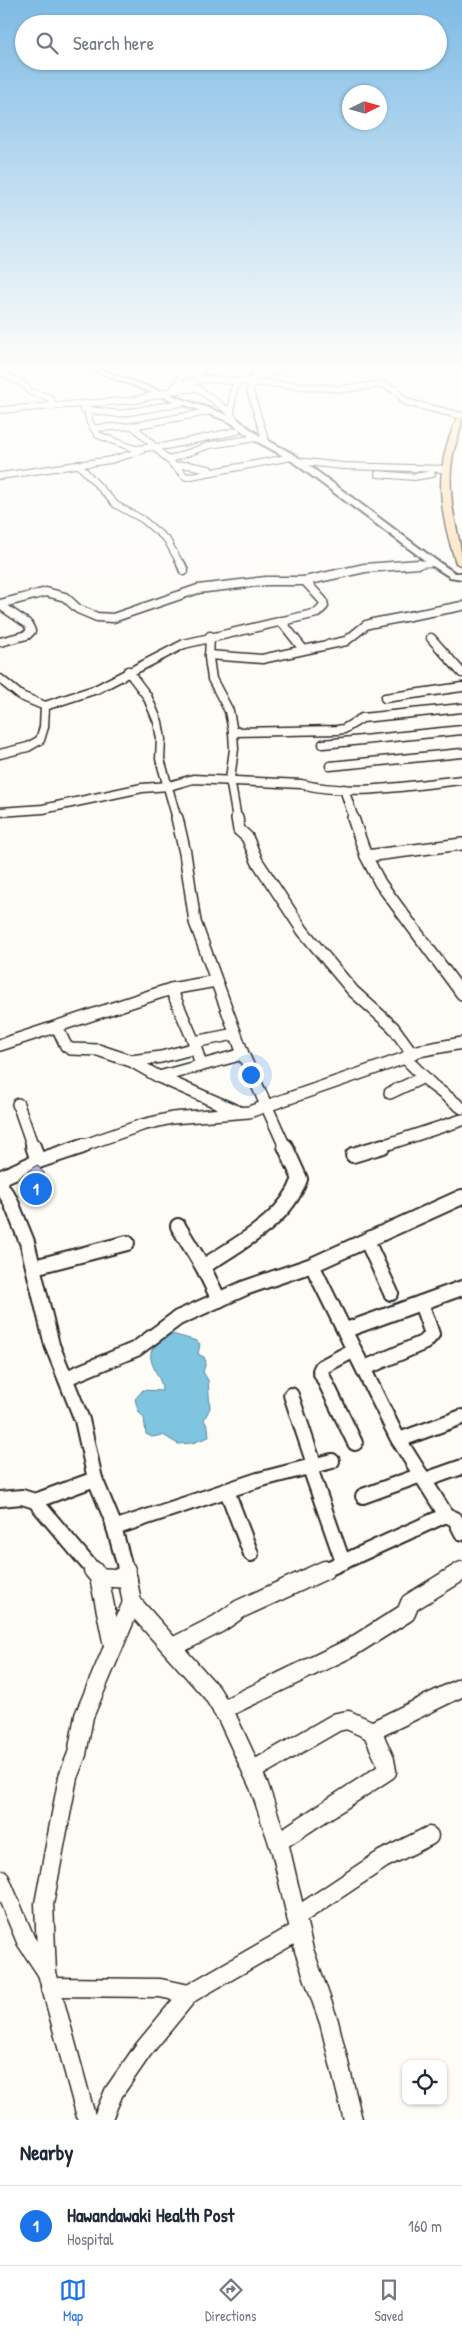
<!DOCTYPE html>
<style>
:root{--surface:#fff;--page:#f2f2f3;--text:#1f2937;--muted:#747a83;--line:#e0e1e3;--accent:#1a73e8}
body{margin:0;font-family:"Patrick Hand",sans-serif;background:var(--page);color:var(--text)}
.controls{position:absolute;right:15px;bottom:15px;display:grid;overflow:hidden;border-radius:10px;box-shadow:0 1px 4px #0004}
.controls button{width:45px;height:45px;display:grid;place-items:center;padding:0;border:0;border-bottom:1px solid var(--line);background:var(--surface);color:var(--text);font:25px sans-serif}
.compass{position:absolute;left:342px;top:85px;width:45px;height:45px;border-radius:50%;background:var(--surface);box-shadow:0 1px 4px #0004;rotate:85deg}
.you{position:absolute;left:250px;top:1074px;width:18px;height:18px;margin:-12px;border:4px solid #fff;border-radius:50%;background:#1a73e8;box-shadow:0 0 0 8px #1a73e833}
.badge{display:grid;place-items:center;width:32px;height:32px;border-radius:50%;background:var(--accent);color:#fff;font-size:16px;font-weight:700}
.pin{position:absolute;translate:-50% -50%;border:2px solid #fff;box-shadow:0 1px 5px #0006}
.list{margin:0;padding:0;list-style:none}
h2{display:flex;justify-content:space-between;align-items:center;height:65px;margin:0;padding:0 20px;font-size:21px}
h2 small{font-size:16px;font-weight:400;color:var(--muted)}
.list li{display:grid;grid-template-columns:32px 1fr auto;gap:15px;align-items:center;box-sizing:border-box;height:80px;padding:0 20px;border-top:1px solid var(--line)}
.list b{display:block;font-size:19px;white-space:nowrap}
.list p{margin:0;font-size:16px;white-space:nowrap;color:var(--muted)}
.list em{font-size:16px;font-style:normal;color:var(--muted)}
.icon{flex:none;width:28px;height:28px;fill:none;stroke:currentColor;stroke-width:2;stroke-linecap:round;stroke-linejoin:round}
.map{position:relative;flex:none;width:462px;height:2120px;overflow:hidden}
.search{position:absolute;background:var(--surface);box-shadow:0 1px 4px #0004;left:15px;right:15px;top:15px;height:55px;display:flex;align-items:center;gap:12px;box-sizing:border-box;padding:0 18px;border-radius:28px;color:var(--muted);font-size:19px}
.sheet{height:145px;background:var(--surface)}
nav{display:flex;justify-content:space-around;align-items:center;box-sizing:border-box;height:70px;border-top:1px solid var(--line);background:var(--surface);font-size:14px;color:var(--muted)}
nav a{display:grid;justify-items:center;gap:2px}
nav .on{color:var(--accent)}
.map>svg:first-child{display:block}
.water{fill:#7fc5e0;stroke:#5d8798}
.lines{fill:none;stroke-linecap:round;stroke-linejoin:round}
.minor-far4-casing{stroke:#2b2b2b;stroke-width:8}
.minor-far3-casing{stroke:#2b2b2b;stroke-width:11}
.minor-far2-casing{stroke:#2b2b2b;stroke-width:14}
.minor-far1-casing{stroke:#2b2b2b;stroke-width:18}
.minor-casing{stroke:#2b2b2b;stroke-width:21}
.tertiary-casing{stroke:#2b2b2b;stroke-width:4}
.primary-casing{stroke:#2b2b2b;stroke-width:3}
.minor-far4{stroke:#fdfcf7;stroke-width:6}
.minor-far3{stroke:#fdfcf7;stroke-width:8}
.minor-far2{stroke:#fdfcf7;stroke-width:11}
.minor-far1{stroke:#fdfcf7;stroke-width:14}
.minor{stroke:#fdfcf7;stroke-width:18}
.tertiary{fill:#fdfcf7;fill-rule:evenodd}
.primary{fill:#fddcac;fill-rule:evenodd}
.wall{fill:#989fc9;stroke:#2b2b2b}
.shaded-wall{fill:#7c82a4;stroke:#2b2b2b}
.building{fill:#b1b9ea;stroke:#2b2b2b}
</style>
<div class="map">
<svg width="462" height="2120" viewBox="0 0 462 2120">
<rect width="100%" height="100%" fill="#fdfcf7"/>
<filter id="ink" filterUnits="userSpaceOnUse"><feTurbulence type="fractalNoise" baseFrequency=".02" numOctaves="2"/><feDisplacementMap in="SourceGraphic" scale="10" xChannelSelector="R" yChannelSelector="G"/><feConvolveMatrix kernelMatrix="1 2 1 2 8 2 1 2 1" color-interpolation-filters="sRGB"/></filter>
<g filter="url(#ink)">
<path class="water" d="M172 1334 197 1341 200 1344 198 1354 204 1357 206 1362 203 1372 208 1380 210 1408 204 1420 208 1427 209 1437 192 1443 178 1444 163 1435 152 1437 146 1434 144 1418 138 1411 135 1399 143 1390 162 1391C163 1375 141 1360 156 1344 161 1338 165 1335 172 1334Z"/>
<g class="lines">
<g class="minor-far4-casing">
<g id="minor-far4">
<path d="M1 369C11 383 19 376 30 392L49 397 54 405"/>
<path d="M256 369 250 391 266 442"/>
<path d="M196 379 203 369"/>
<path d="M250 380 281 369"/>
<path d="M175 386 206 379 342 389 382 384 395 390 406 402 462 416"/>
<path d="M174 390 185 370"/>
<path d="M83 409 119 414 181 403"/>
<path d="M0 410 136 400 172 391 197 388 231 413 236 422"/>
<path d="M87 411 90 423 98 435 135 449 166 446 237 431"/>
<path d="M231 413 233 391 238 381"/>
<path d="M133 426 186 477 292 457"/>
<path d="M94 428 133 426 208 412"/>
<path d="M168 460 210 445 257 438"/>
<path d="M297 461 343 466 446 469"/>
<path d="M78 464 116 505 142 519 167 540 181 565"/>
<path d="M174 466 188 465 209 469"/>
<path d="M378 474 414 477 432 474"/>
<path d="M0 476 111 460 141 451"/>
<path d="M402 565 434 563"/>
</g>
</g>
<g class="minor-far3-casing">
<g id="minor-far3">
<path d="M181 564 184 571"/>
<path d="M0 604 46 592 65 597 78 609 97 617 113 618 198 589 266 581H305L365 568 419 564"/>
<path d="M0 605 28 624 31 631 27 635 0 642"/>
<path d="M281 621 303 649"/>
<path d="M210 636 209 658 212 679 229 711 233 732 234 749 230 779 237 819"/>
<path d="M431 638 462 673"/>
<path d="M209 655 262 659 346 641 366 625 373 623 462 606"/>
<path d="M128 671 147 696 158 722 161 739 160 759 177 819"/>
<path d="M0 679 21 696 45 706 97 689 184 644 317 613 324 606 323 601 305 581"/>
<path d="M385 698 462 687"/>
<path d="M233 732 337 730 344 729 362 718 462 708"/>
<path d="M323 744 462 730"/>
<path d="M0 754 28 747 40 740 44 727 45 706"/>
<path d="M330 766 462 753"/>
<path d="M344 789 354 819"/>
<path d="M0 812 43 809 142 788 169 786 193 779 301 784C353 797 410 785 462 780"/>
</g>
</g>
<g class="minor-far2-casing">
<g id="minor-far2">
<path d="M177 818 185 853 195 922 243 1054 285 1147"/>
<path d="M237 818 239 830 247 837 257 861 303 931 353 991 393 1027 412 1053"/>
<path d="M353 818 366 856 380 883 462 994"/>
<path d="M366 856 462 844"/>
<path d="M171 989 194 1042 201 1065"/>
<path d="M57 1027 66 1046 71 1049 98 1050 131 1061 159 1077 239 1112"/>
<path d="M194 1042 235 1034"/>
<path d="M0 1045 171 989 216 981"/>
<path d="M406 1057 418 1051 462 1043"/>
<path d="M131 1061 161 1057 196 1048"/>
<path d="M159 1077 243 1054"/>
<path d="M390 1093 424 1077"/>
<path d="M18 1104 33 1147"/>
<path d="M79 1147 142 1125 172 1118 249 1112 405 1058 432 1085 462 1108"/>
<path d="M379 1147 462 1120"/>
</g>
</g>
<g class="minor-far1-casing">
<g id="minor-far1">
<path d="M33 1146 38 1161"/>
<path d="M353 1155 383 1146"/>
<path d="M0 1178 38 1161 83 1146"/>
<path d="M0 1185 10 1200 27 1242 52 1345 82 1420 95 1479 112 1520 126 1571"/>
<path d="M178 1226 203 1267"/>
<path d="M367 1241 391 1293"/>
<path d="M312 1265 397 1437 446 1515 455 1519 462 1533"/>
<path d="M34 1267 127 1243"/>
<path d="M219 1300 203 1267C238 1243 285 1222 300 1179L285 1146"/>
<path d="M346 1330 462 1288"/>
<path d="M354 1350 322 1367 320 1371 355 1443"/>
<path d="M365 1368 425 1342 432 1334 421 1303"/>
<path d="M66 1378 136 1349 178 1318 245 1288 312 1265 462 1197"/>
<path d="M291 1395 315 1467"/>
<path d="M399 1440 462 1417"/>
<path d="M310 1468 343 1562"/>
<path d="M425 1480 462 1467"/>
<path d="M227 1491 251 1554"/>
<path d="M363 1496 421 1475"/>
<path d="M0 1499 22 1497 35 1501 94 1571"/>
<path d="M35 1501 95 1479"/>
<path d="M114 1528 258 1480 332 1461"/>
<path d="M323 1571 446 1515"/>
</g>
</g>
<g class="minor-casing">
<g id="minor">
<path d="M93 1570 99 1577 113 1646"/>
<path d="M126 1570 132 1603 212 1693 227 1717 259 1786 281 1851 304 1950 329 2022 353 2120"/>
<path d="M99 1577 128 1579"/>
<path d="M173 1647 218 1624 240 1609 325 1570"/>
<path d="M222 1710 352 1647 406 1613 410 1603 462 1571"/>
<path d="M252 1771 337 1722 348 1720 372 1731 462 1687"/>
<path d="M278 1842 387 1771 385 1760 372 1731"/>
<path d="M0 1879 26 1941 46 1971"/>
<path d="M296 1917 383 1859 429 1836"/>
<path d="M50 1987 160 1988 189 1994"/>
<path d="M87 2120 47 1973 44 1904 68 1777 77 1754 84 1716 132 1603"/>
<path d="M102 2120 114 2092 143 2050 189 1994 299 1931"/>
</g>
</g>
<g class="tertiary-casing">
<path id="tertiary" d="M89 369H98L236 418 260 436 295 455 437 561 455 573H462V579L450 577 431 565 289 459 254 440 230 422Z"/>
</g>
<g class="primary-casing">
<path id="primary" d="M462 416C462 430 456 441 453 454 451 465 450 477 451 489 451 516 462 540 462 566L456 563C439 511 433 470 457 419Z"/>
</g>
<use href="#minor-far4" class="minor-far4"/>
<use href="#minor-far3" class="minor-far3"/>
<use href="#minor-far2" class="minor-far2"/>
<use href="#minor-far1" class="minor-far1"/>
<use href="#minor" class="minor"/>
<use href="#tertiary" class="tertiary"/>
<use href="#primary" class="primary"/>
</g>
<path class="wall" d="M22 1175 48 1188 33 1198 25 1190Z"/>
<path class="shaded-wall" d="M44 1173 48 1188 33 1198 29 1183Z"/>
<path class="building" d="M37 1165 44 1173 29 1183 22 1175Z"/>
</g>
<linearGradient id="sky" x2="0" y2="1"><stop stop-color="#7ebbe5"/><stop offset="0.55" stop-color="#fefefb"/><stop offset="1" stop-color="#fefefb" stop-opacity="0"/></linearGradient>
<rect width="462" height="666" fill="url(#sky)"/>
</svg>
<div class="controls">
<button><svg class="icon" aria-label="locate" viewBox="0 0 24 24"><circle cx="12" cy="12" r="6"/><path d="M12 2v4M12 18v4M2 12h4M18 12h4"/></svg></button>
</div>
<svg class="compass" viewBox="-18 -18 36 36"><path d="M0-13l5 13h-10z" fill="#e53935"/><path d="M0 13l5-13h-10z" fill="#747a83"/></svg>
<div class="you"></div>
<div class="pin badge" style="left:36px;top:1189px">1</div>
<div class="search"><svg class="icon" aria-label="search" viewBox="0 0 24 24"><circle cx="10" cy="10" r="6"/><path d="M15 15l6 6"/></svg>Search here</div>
</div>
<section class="sheet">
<h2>Nearby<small></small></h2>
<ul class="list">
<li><span class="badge">1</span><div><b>Hawandawaki Health Post</b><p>Hospital</p></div><em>160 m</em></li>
</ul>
</section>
<nav>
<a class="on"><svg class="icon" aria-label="map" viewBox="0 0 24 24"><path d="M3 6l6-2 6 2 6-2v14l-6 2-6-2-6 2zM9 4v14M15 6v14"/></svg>Map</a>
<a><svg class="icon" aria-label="directions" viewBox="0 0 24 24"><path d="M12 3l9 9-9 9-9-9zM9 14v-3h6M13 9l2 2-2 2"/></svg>Directions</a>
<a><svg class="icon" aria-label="saved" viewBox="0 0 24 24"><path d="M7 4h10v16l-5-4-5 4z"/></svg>Saved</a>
</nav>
